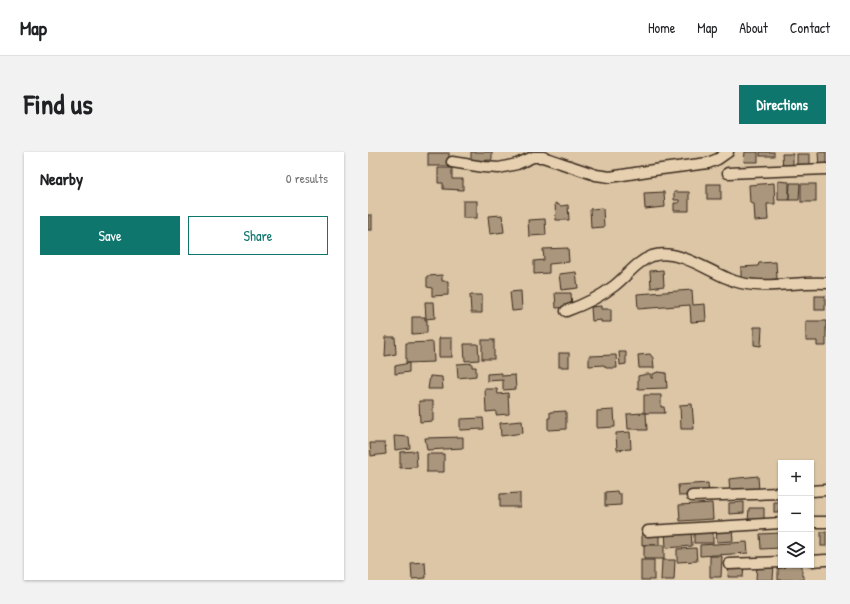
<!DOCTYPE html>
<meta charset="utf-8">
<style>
:root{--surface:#fff;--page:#f2f2f2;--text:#202124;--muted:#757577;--line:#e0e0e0;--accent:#0f766e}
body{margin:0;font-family:"Patrick Hand",sans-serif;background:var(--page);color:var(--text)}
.controls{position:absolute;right:12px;bottom:12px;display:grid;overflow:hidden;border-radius:0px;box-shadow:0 1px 3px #0004}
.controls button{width:36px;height:36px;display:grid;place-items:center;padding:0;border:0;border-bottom:1px solid var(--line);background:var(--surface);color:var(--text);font:20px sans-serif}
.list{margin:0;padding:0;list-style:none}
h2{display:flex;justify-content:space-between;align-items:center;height:52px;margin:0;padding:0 16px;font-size:17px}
h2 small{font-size:13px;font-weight:400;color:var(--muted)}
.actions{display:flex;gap:8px;padding:12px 16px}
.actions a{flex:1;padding:9px 0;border:1px solid var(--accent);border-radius:0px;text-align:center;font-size:14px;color:var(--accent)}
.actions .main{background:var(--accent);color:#fff}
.icon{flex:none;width:22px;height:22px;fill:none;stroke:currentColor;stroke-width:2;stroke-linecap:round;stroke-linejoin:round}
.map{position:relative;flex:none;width:458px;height:428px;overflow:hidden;border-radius:0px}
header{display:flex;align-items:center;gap:24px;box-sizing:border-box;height:56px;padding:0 20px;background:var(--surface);border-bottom:1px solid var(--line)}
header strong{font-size:19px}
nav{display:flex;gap:22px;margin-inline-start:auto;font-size:14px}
.intro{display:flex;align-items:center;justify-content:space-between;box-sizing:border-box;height:96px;padding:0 24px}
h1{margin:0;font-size:28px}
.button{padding:10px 18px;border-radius:0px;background:var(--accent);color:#fff;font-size:14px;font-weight:700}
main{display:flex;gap:24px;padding:0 24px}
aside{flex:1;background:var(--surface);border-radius:0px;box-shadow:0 1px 3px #0004}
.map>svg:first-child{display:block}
.building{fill:#aa967c;stroke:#3b2a1e}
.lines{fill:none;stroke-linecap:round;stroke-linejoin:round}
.street-casing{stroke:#3b2a1e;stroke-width:13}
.street{stroke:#e6d0af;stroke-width:10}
</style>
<header>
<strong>Map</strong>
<nav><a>Home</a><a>Map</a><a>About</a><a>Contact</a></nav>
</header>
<div class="intro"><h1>Find us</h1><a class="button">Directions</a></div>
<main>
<aside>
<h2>Nearby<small>0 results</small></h2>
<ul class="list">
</ul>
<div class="actions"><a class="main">Save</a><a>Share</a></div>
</aside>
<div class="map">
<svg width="458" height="428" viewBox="0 0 458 428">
<rect width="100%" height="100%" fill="#dcc6a6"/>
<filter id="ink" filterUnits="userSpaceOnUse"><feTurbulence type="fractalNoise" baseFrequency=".025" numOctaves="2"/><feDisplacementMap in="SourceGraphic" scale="8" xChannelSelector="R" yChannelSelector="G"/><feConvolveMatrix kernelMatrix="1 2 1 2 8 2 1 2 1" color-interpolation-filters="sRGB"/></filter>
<g filter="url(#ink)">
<g class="building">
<path d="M103 0H124V8L103 9Z"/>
<path d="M377 0H390V10H376Z"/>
<rect x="392" y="0" width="14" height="4"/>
<path d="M450 0H458V15H451Z"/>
<rect x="60" y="1" width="21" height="13"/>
<path d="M414 2H425V17L415 18Z"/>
<rect x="429" y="2" width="13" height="14"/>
<path d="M70 16H84V27H95V38L75 37V31H70Z"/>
<path d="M410 29 421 30V48H410Z"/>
<path d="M406 31 407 52H399L400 68 387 69 386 52 382 51 381 33Z"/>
<path d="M422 31H432L431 48H421Z"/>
<rect x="339" y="32" width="14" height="15"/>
<rect x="433" y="32" width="15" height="18"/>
<path d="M296 40 297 55 277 57 276 41Z"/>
<path d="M306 40H321V59H306V51H311V48H306Z"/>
<rect x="95" y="49" width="14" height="17"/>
<path d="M187 51 193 54 200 53 201 68H188Z"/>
<path d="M235 56 236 75 223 76 222 57Z"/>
<rect x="0" y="63" width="4" height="15"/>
<path d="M134 63 136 80 122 82 120 64Z"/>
<path d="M177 67 178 83 161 84 160 68Z"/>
<path d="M200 96 201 110 181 112V121L166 122V109L176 108 175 97Z"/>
<path d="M408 110 409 127 373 130V115L390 114 391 111Z"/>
<path d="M295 118 296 134 283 136 282 119Z"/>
<path d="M208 120 210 136 193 138 191 122Z"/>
<path d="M74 123V129H80V143L64 144V136L59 135V124Z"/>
<path d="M324 138 325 153 337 152 338 169 323 170 322 153 270 157 269 142Z"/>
<path d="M153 139 154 158 144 159 142 140Z"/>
<path d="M187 141H203L204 155 188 156Z"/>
<path d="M102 143H114V161H103Z"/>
<rect x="447" y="144" width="10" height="14"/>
<path d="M57 150H66L67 166 58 167Z"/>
<path d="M233 154V157H243V170H233V168L224 169 223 155Z"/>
<path d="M44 165H57V168H59V181L44 182Z"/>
<path d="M438 169H458V194H449V189H438Z"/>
<path d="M386 175H394L393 194 386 193Z"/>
<path d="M18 185H27L28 202 17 204Z"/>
<rect x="71" y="186" width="13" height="19"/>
<rect x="114" y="188" width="12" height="19"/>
<path d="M65 190 66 210 38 211V191Z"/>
<path d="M96 192H110L111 208 97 209Z"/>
<path d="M251 200H258V212L252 213Z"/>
<rect x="191" y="201" width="10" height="14"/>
<path d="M282 202 285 206 286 216H271L270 203Z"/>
<path d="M248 203 249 216H238L236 213 221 214V204Z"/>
<path d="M41 211V220L27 222V214Z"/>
<path d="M104 211V215H108V224L90 226 89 212Z"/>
<path d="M291 220 298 221 299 236 270 237V224L279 222H283V226H285V222L287 221Z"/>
<path d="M134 221V224L147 223 148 237 135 238V228L119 229V222Z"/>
<path d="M62 224 74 225 75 237H60Z"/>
<path d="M117 237H129L130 242 140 241 141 262 128 263V259L118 260Z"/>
<path d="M276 243H293V255H296L297 261H276Z"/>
<path d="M51 249H65V269L52 270Z"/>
<path d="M324 252 326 277H313L312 253Z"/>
<path d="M246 258 247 275 229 276V259Z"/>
<path d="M198 259V277L180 278V266H182V260Z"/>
<path d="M276 261H278L279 278H271V277H260L259 262Z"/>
<path d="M115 266 116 277 92 278V267Z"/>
<path d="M154 269 155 281 133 284 132 271Z"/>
<path d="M262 280 263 297 249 298 248 281Z"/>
<path d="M26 284 41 285 42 296 27 298Z"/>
<path d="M95 285V296L59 298 57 286Z"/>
<path d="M2 291H17L18 302 3 304Z"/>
<path d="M48 299 49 315 32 316V300Z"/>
<path d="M59 302H76V320H58L59 319Z"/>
<path d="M390 324 391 339 362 342 361 327Z"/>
<path d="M340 331 341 343 311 344 310 333Z"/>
<path d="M249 339 250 342H253V353L237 354V340Z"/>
<path d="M152 341V355H132V342Z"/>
<path d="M376 350V361L361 362V351Z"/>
<rect x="406" y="350" width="7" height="10"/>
<path d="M344 351 345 367 312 369 311 353Z"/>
<path d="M381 356H396V370H380Z"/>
<path d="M364 375 365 389 349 390 348 376Z"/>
<path d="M323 378 324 394 298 396 297 379Z"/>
<rect x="326" y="378" width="19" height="13"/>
<path d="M291 380V393H274V381Z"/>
<rect x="453" y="380" width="5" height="14"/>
<path d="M412 381 413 396 393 397 392 382Z"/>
<path d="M379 390 380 401 332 404V393Z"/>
<rect x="276" y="393" width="20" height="14"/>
<path d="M328 396 329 409 309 410V397Z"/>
<path d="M342 404H354L353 425H342Z"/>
<rect x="273" y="408" width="13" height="20"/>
<path d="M294 408H307L306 428H293Z"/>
<path d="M57 410 58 426 44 427 43 411Z"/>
<path d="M410 410 413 413H434V424H436V428H410Z"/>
<path d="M361 412 376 413 375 425H360Z"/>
<path d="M389 412 406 413 405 428H388Z"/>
</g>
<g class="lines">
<g class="street-casing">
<g id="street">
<path d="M84 10 116 15 131 16 149 12 165 5H175L228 23 242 25 286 18 340 11 350 7 360 0"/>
<path d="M360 21 458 17"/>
<path d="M198 159C215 153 232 145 246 134 259 124 268 110 284 104 308 96 337 117 359 126 363 128 368 130 373 131 401 137 430 129 458 131"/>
<path d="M443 339 458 338"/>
<path d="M324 344 413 341"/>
<path d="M443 370H458"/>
<path d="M280 379 413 371"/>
<path d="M443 409 458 408"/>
<path d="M361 412 413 410"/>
</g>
</g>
<use href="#street" class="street"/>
</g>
</g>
</svg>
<div class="controls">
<button>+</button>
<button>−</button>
<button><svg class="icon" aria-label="layers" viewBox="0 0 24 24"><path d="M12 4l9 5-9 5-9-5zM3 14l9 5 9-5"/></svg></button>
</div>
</div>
</main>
